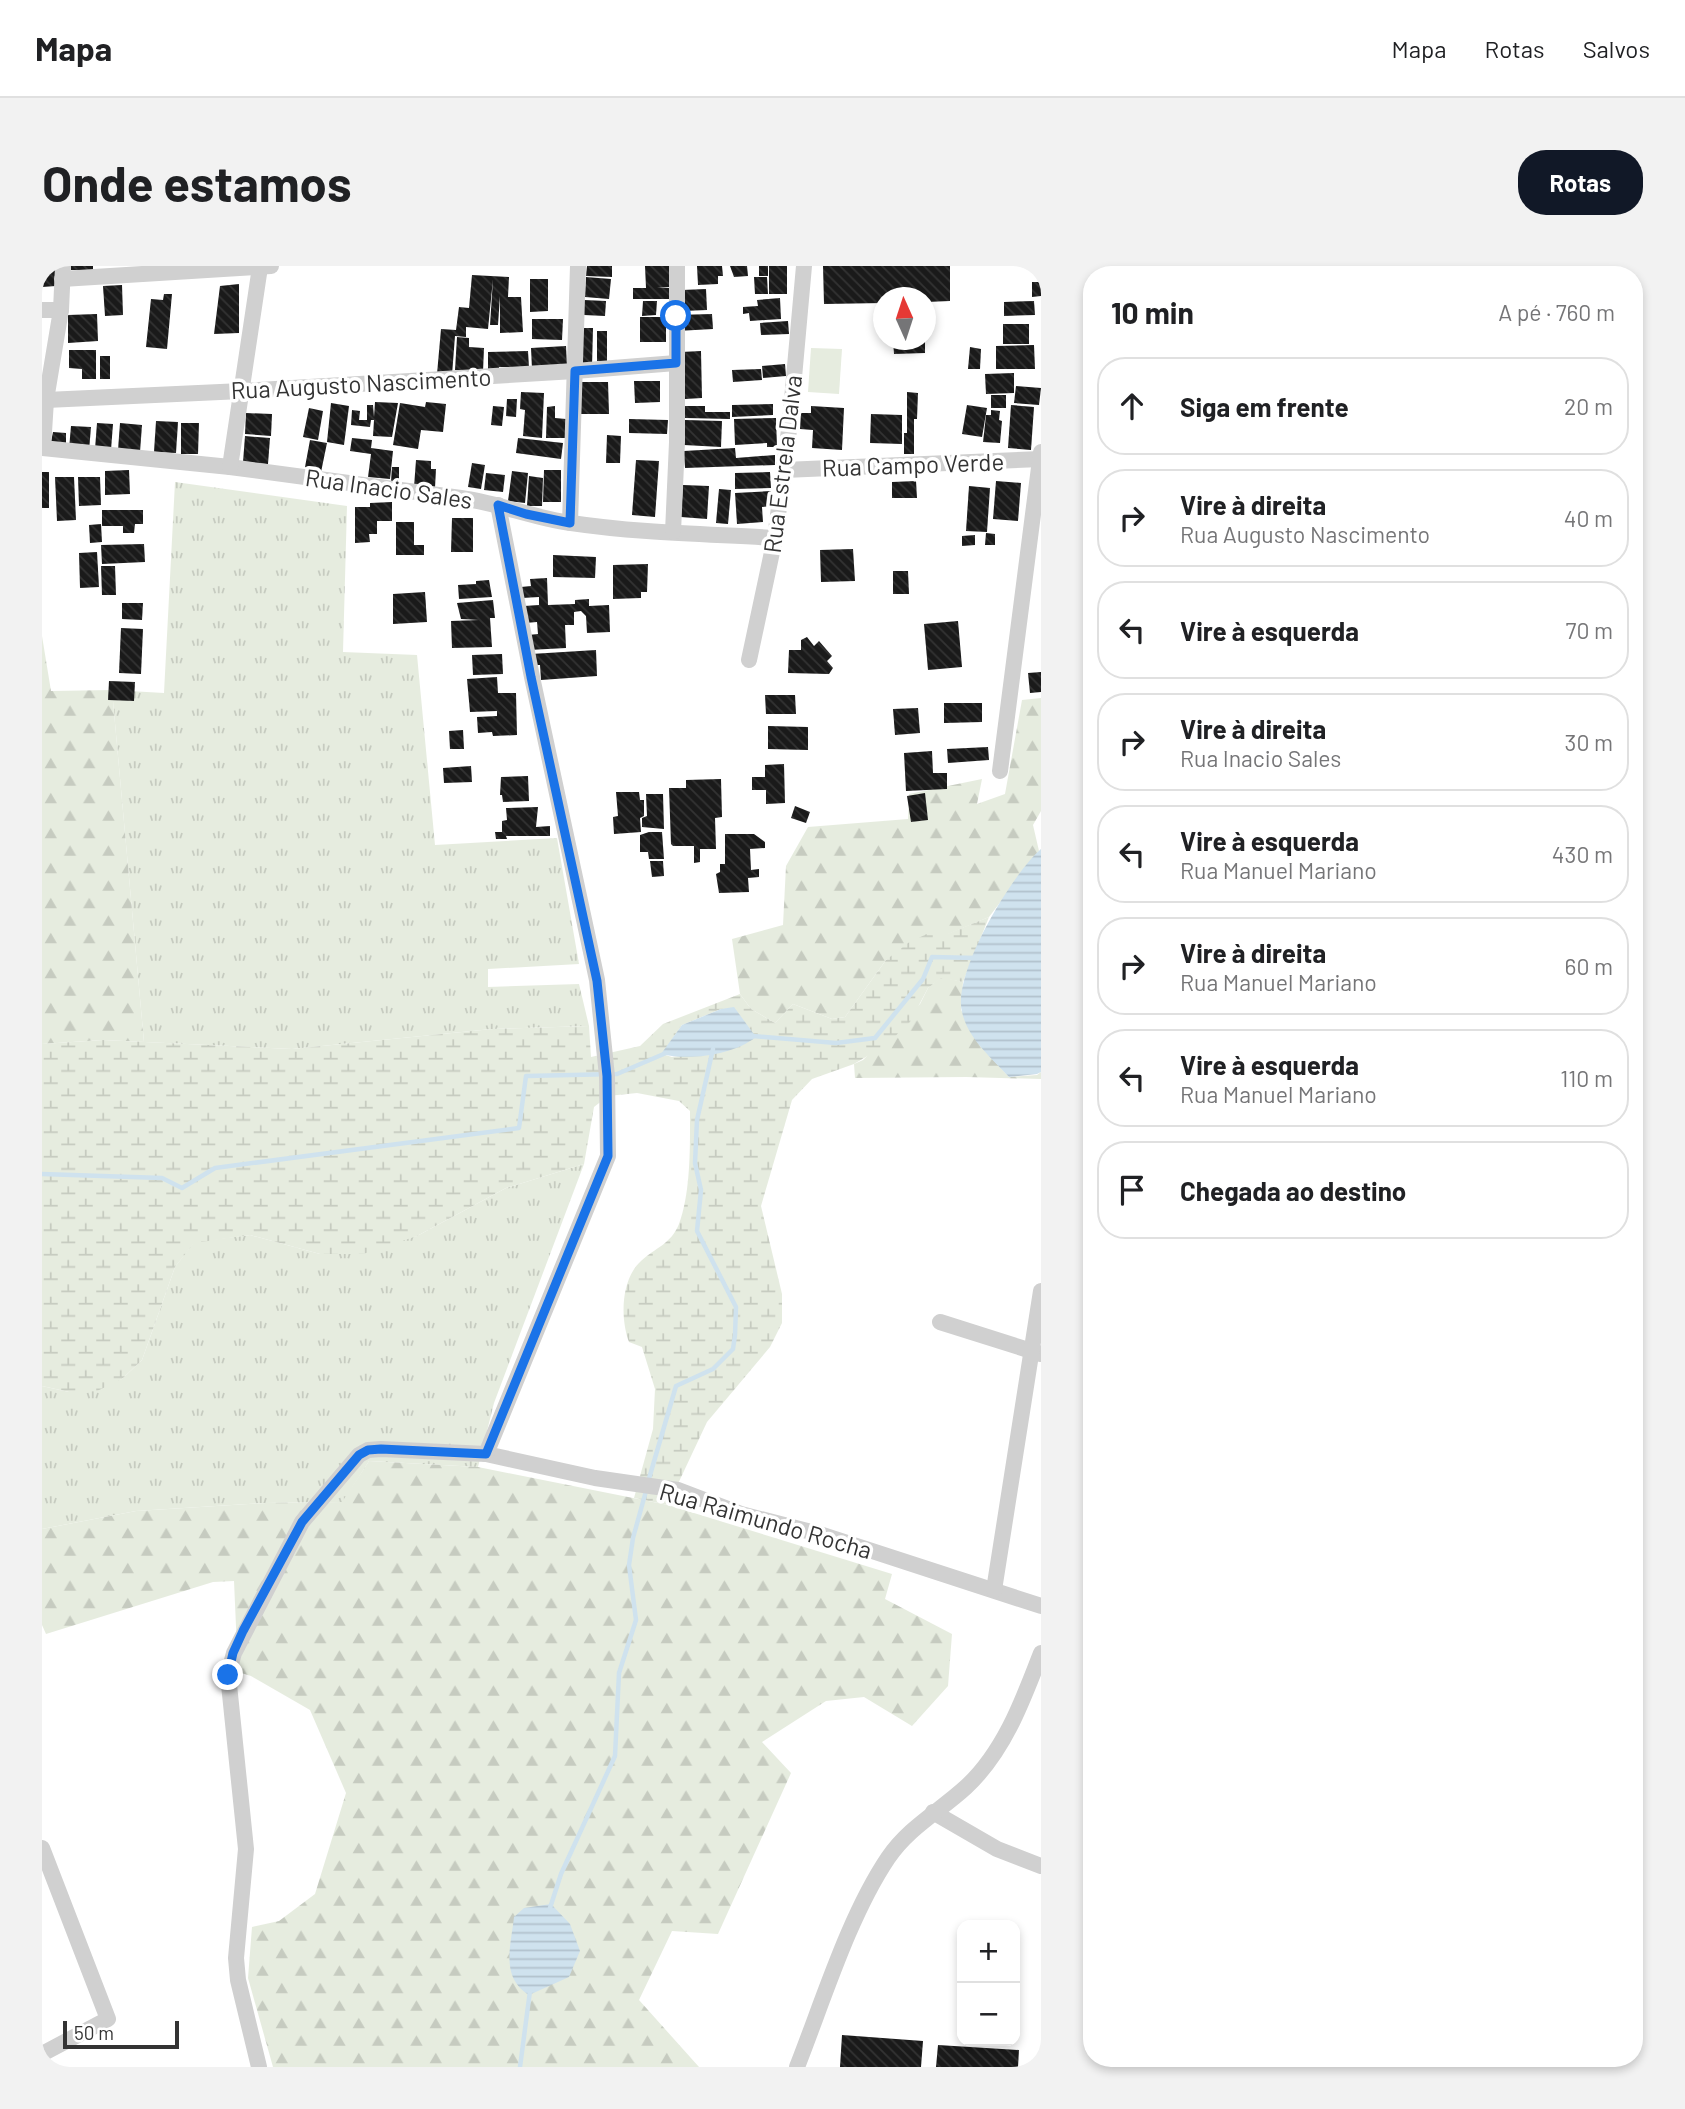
<!DOCTYPE html>
<html lang="pt">
<meta charset="utf-8">
<style>
:root{--surface:#fff;--page:#f2f2f2;--text:#202124;--muted:#757577;--line:#e0e0e0;--accent:#111827}
body{margin:0;font-family:Barlow,sans-serif;background:var(--page);color:var(--text)}
.controls{position:absolute;right:21px;bottom:21px;display:grid;overflow:hidden;border-radius:14px;box-shadow:0 4px 10px #0003}
.controls button{width:63px;height:63px;display:grid;place-items:center;padding:0;border:0;border-bottom:2px solid var(--line);background:var(--surface);color:var(--text);font:35px sans-serif}
.compass{position:absolute;left:831px;top:21px;width:63px;height:63px;border-radius:50%;background:var(--surface);box-shadow:0 4px 10px #0003;rotate:357deg}
.scale{position:absolute;left:21px;bottom:18px;width:116px;box-sizing:border-box;padding-left:7px;border:4px solid #333;border-top:0;font-size:19px;line-height:24px;white-space:nowrap;color:#333;-webkit-text-stroke:5px #fff;paint-order:stroke}
.stop{position:absolute;width:21px;height:21px;margin:-16px;border:5px solid #1a73e8;border-radius:50%;background:#fff}
.stop.end{background:#1a73e8;border-color:#fff;box-shadow:0 2px 7px #0008}
.list{margin:0;padding:0;list-style:none}
h2{display:flex;justify-content:space-between;align-items:center;height:91px;margin:0;padding:0 28px;font-size:30px}
h2 small{font-size:23px;font-weight:400;color:var(--muted)}
.list li{display:grid;grid-template-columns:46px 1fr auto;gap:21px;align-items:center;box-sizing:border-box;height:98px;margin:0 14px 14px;padding:0 14px;border:2px solid var(--line);border-radius:28px}
.list b{display:block;font-size:26px;white-space:nowrap}
.list p{margin:0;font-size:23px;white-space:nowrap;color:var(--muted)}
.list em{font-size:23px;font-style:normal;color:var(--muted)}
.icon{flex:none;width:38px;height:38px;fill:none;stroke:currentColor;stroke-width:2;stroke-linecap:round;stroke-linejoin:round}
.map{position:relative;flex:none;width:999px;height:1801px;overflow:hidden;border-radius:28px}
header{display:flex;align-items:center;gap:42px;box-sizing:border-box;height:98px;padding:0 35px;background:var(--surface);border-bottom:2px solid var(--line)}
header strong{font-size:33px}
nav{display:flex;gap:38px;margin-inline-start:auto;font-size:24px}
.intro{display:flex;align-items:center;justify-content:space-between;box-sizing:border-box;height:168px;padding:0 42px}
h1{margin:0;font-size:49px}
.button{padding:18px 32px;border-radius:28px;background:var(--accent);color:#fff;font-size:24px;font-weight:700}
main{display:flex;gap:42px;padding:0 42px}
aside{flex:1;background:var(--surface);border-radius:28px;box-shadow:0 4px 10px #0003}
.map>svg:first-child{display:block}
.grass{fill:url(#grass-tufts)}
.forest{fill:url(#forest-firs)}
.wetland{fill:url(#wetland-marsh);fill-rule:evenodd}
.park{fill:#e6ecdf}
.water{fill:url(#water-rules)}
.lines{fill:none;stroke-linecap:round;stroke-linejoin:round}
.stream{stroke:#cfe2ee;stroke-width:4.5}
.building{fill:url(#building-back-hatch)}
.street{stroke:#d0d0d0;stroke-width:16}
.route{stroke:#1a73e8;stroke-width:9}
.labels{text-anchor:middle;dominant-baseline:central;stroke-width:7;stroke-linejoin:round;paint-order:stroke}
.street-label{font-size:24px;fill:#333;stroke:#fff}
</style>
<header>
<strong>Mapa</strong>
<nav><a>Mapa</a><a>Rotas</a><a>Salvos</a></nav>
</header>
<div class="intro"><h1>Onde estamos</h1><a class="button">Rotas</a></div>
<main>
<div class="map">
<svg width="999" height="1801" viewBox="0 0 999 1801">
<defs>
<pattern id="grass-tufts" width="24" height="20" patternUnits="userSpaceOnUse" patternTransform="scale(1.75)"><rect width="24" height="20" fill="#e6ecdf"/><path d="M3 7l-1-3M5 7V3M7 7l1-3M15 17l-1-3M17 17v-4M19 17l1-3" fill="none" stroke="#c6cbc0"/></pattern>
<pattern id="forest-firs" width="22" height="20" patternUnits="userSpaceOnUse" patternTransform="scale(1.75)"><rect width="22" height="20" fill="#e6ecdf"/><path d="M5 1l3.5 6h-7zM16 11l3.5 6h-7z" fill="#c6cbc0"/></pattern>
<pattern id="wetland-marsh" width="20" height="14" patternUnits="userSpaceOnUse" patternTransform="scale(1.75)"><rect width="20" height="14" fill="#e6ecdf"/><path d="M1 5h8M5 5V1M11 12h8M15 12V8" fill="none" stroke="#c6cbc0"/></pattern>
<pattern id="water-rules" width="6" height="5" patternUnits="userSpaceOnUse" patternTransform="scale(1.75)"><rect width="6" height="5" fill="#cfe2ee"/><path d="M0 2.5h6" fill="none" stroke="#b2c2cd"/></pattern>
<pattern id="building-back-hatch" width="6" height="6" patternUnits="userSpaceOnUse" patternTransform="scale(1.75)"><rect width="6" height="6" fill="#1a1a1a"/><path d="M-1 5l2 2M0 0l6 6M5-1l2 2" fill="none" stroke="#333"/></pattern>
</defs>
<rect width="100%" height="100%" fill="#fff"/>
<g class="grass">
<path d="M133 216 305 240 301 386 375 389 393 579 515 572 537 698 446 703V721L537 718 547 760 450 763 250 783 102 776 70 424 122 427Z"/>
<path d="M542 898 452 1137 436 1201 327 1195 301 1236 224 1237 94 1245 0 1263V1120L27 1126 80 1113 100 1094 133 1001 152 976 208 969 278 988 375 970 464 922Z"/>
</g>
<g class="forest">
<path d="M0 370 9 425 70 424 102 776 61 774 0 778Z"/>
<path d="M999 432V545L991 559 997 585 947 651 844 694 803 751 790 753 751 738 733 757 709 743 698 728 690 673 741 659 744 600 766 561 866 553 867 528 940 513 935 538 963 528 980 434Z"/>
<path d="M899 711 921 716 919 744 944 786 967 811 995 809 999 806V813L924 811 813 812 812 798 821 794 878 738 886 722Z"/>
<path d="M327 1195 436 1201 626 1239 850 1308 843 1333 910 1368 906 1420 870 1460 822 1431 784 1435 720 1476 749 1507 676 1668 630 1665 597 1734 657 1801H231L206 1712 210 1661 237 1655 273 1628 304 1527 268 1444 209 1410 196 1406 192 1315 171 1316 4 1368 0 1359V1263L94 1245 224 1237 300 1236Z"/>
</g>
<path class="wetland" d="M947 651 921 716 899 712 886 722 868 756 844 779 812 798 770 813 750 834 719 940 740 1028V1057L728 1081 665 1156 626 1239 592 1232 611 1163 613 1123 600 1081 587 1076C578 1052 579 1013 599 995 613 982 629 978 637 958 649 926 648 879 648 845L637 835 595 827 566 830 552 841 542 898 464 922 375 970 321 988H278L208 969 152 977 133 1001 100 1094 80 1113 55 1125 27 1126 0 1120V778L61 774 250 783 450 763 547 760 549 791 598 780 621 758 698 728 709 743 733 757 751 738 790 753 803 751 844 694 866 677 893 664 905 668ZM679 743 670 787 630 791 620 788 640 759Z"/>
<path class="park" d="M769 82 800 83 797 128 766 126Z"/>
<g class="water">
<path d="M999 583V806L995 808 967 811C949 791 926 773 920 746 910 707 970 608 999 583Z"/>
<path d="M692 741 714 771C691 789 648 795 619 788L640 759 679 743Z"/>
<path d="M509 1638 528 1658 538 1685 527 1711 487 1729C458 1711 469 1680 472 1651L482 1642Z"/>
</g>
<g class="lines">
<g class="stream">
<path d="M711 770 794 777 833 772 881 713 890 691 935 692"/>
<path d="M0 908 120 912 140 922 173 902 477 862 484 810 575 808 624 787"/>
<path d="M606 1216 634 1120 671 1103 691 1083 693 1069 694 1041 655 965 659 924 653 897 655 854 671 783"/>
<path d="M508 1642 519 1608 573 1490 577 1407 594 1354 587 1299 591 1272 604 1225"/>
<path d="M478 1801 488 1725"/>
</g>
</g>
<g class="building">
<path d="M0 0H13L14 20 0 21Z"/>
<rect x="29" y="0" width="22" height="4"/>
<path d="M545 0H570V11L544 10Z"/>
<path d="M603 0H627L628 21 615 22H630V33H591V22H604Z"/>
<path d="M655 0H680L681 10H676V18L656 19Z"/>
<path d="M688 0H705L706 10 692 11Z"/>
<rect x="717" y="0" width="9" height="10"/>
<rect x="727" y="0" width="18" height="28"/>
<path d="M781 0H908V35L884 36V32H842V37L782 38Z"/>
<path d="M430 9 467 11 466 31H479L481 66 458 67V30L456 59H448L451 13 446 63 424 61V71L413 70 410 109 395 108 399 63 414 64 417 41 427 42Z"/>
<path d="M544 11 569 13 567 33 543 31Z"/>
<path d="M712 11H725L726 28H713Z"/>
<path d="M488 13H506V45L488 46Z"/>
<path d="M990 16H999V30L990 31Z"/>
<path d="M197 18V67L172 68 178 20Z"/>
<path d="M80 19 81 49 63 50 61 20Z"/>
<path d="M664 23 665 44 641 45 640 24Z"/>
<path d="M122 28H130L125 83 104 81 109 33 121 34Z"/>
<path d="M738 32 739 53 708 55 707 47 701 48V41L716 40 715 34Z"/>
<path d="M542 34 564 35 563 50 542 49Z"/>
<path d="M601 35H615L614 49 600 50Z"/>
<path d="M992 35 993 49 962 50V36Z"/>
<path d="M55 48 56 75 26 77V49Z"/>
<path d="M670 48 671 63 635 65 634 49Z"/>
<rect x="598" y="51" width="26" height="25"/>
<path d="M490 53H521L520 74 490 73Z"/>
<path d="M746 55 747 68 719 69 718 57Z"/>
<rect x="961" y="58" width="26" height="20"/>
<path d="M539 62H551L550 101H537Z"/>
<rect x="555" y="65" width="10" height="30"/>
<path d="M415 71 427 72V81L442 82 441 106 413 104Z"/>
<path d="M851 74H883V87L852 88Z"/>
<path d="M992 79 993 103H954V80Z"/>
<path d="M524 80 525 101 490 103 489 82Z"/>
<path d="M928 81 939 83 938 103H926Z"/>
<path d="M27 84H54V113H40V103L27 102Z"/>
<path d="M486 85 487 101H457V105L446 106V86Z"/>
<path d="M659 85 660 132 643 133V102H639V86Z"/>
<rect x="58" y="90" width="10" height="23"/>
<path d="M743 98 744 110 721 112 720 100Z"/>
<path d="M719 103 720 114 691 116 690 104Z"/>
<path d="M972 107V127L944 128 943 108Z"/>
<path d="M592 115H618V136L593 137Z"/>
<path d="M539 116H566L567 148H539Z"/>
<path d="M974 120 999 122 997 139 972 137Z"/>
<path d="M479 126 502 127 500 172 481 170 483 144 478 143Z"/>
<path d="M865 126 876 127 875 153H872V188H862V167H865Z"/>
<rect x="949" y="129" width="15" height="13"/>
<path d="M465 133H475L474 151 464 150Z"/>
<path d="M333 136 356 137 350 171 331 170 332 154H329L328 161 309 159 310 144 318 145 317 154H325V139H331L332 151Z"/>
<path d="M384 136 404 138 401 166 379 164 376 183 351 179 358 137 383 141Z"/>
<path d="M289 137 307 140 302 179 285 176Z"/>
<path d="M731 138V149L690 151V139Z"/>
<path d="M925 139 945 142 940 171 920 168Z"/>
<path d="M969 139 992 141 989 184 966 182Z"/>
<path d="M451 140 462 141 460 160 449 159Z"/>
<path d="M513 140V152L524 153 523 172H504L505 141Z"/>
<path d="M643 140H663V146H688V153L643 152Z"/>
<path d="M769 140 802 142 800 184 770 182 771 164 758 163 759 147H769Z"/>
<path d="M267 142 281 145 276 174 261 171Z"/>
<path d="M949 144 958 145 957 154 960 155 958 177 941 176 944 149H949Z"/>
<path d="M204 147 230 148 229 170 203 168Z"/>
<path d="M829 148 860 149V178L828 177Z"/>
<path d="M734 152 735 181H725V177L693 179 692 153Z"/>
<path d="M587 153 626 154 625 168 587 167Z"/>
<path d="M643 154 680 155 679 181 642 179Z"/>
<path d="M114 155 136 156 134 187 112 186Z"/>
<path d="M55 157 71 158 69 184 53 183Z"/>
<path d="M78 157 100 159 98 186 76 184Z"/>
<path d="M139 157H157L156 188H139Z"/>
<path d="M29 160 49 161 47 185 27 183Z"/>
<path d="M11 166 24 167V178L9 176Z"/>
<path d="M565 169 579 170 578 197H564Z"/>
<path d="M203 170 228 172 226 198 201 196Z"/>
<path d="M310 172 330 174 329 182 351 185 348 213 326 211 329 188 308 185Z"/>
<path d="M476 172 521 177 519 193 474 187Z"/>
<path d="M268 174 285 177 278 211 270 209 271 203 263 201Z"/>
<path d="M693 182 694 192 733 189V199L643 202 642 185Z"/>
<path d="M374 194 389 195V203H394L393 222 372 221Z"/>
<path d="M594 194 617 195 613 251 590 249Z"/>
<path d="M430 197 443 199 439 223 426 221Z"/>
<path d="M350 201H357V215H349Z"/>
<path d="M87 204 88 228 63 229V205Z"/>
<path d="M502 204H519V236H501Z"/>
<path d="M470 205 486 207 483 237 466 235Z"/>
<rect x="0" y="206" width="7" height="36"/>
<path d="M728 206 729 222 693 223V207Z"/>
<path d="M444 207 463 209 461 226 442 224Z"/>
<path d="M487 210 501 212 500 240H485Z"/>
<path d="M13 211H32L34 254 15 255Z"/>
<path d="M36 211H58L59 239 37 240Z"/>
<path d="M874 215 875 232H850V216Z"/>
<path d="M954 215 979 217 976 255 951 253Z"/>
<path d="M641 219 667 220 665 253 639 251Z"/>
<path d="M927 220 948 222 945 266 924 265Z"/>
<path d="M677 223 689 224 686 258 674 257Z"/>
<path d="M729 225 730 240 720 241 721 256 695 258 693 227Z"/>
<path d="M350 236V255H335V268H327L328 276 313 277V241H328V237Z"/>
<path d="M60 244H101V258H93L92 267H81V260H60Z"/>
<path d="M410 252H431V286H409Z"/>
<path d="M354 256H372V279H382V289H354Z"/>
<path d="M59 258 60 276 48 277 47 259Z"/>
<path d="M944 267 953 268V279H943Z"/>
<path d="M933 269V279L920 280V270Z"/>
<path d="M102 278 103 296 60 298 59 279Z"/>
<path d="M811 283 813 315 779 316 778 284Z"/>
<path d="M55 286 57 321 38 322 37 287Z"/>
<path d="M511 289 554 291 553 312 511 311Z"/>
<path d="M606 298 605 326H599V332L571 333V299Z"/>
<path d="M59 300H73L74 329H60Z"/>
<path d="M851 305H866L867 328H851Z"/>
<path d="M505 312 506 339 533 338V334L547 333V340L567 339 568 366 545 367 544 350 539 345 532 346V359H523L524 382 487 384 486 369 496 368 495 356 483 357 482 340 497 339V331L480 332 479 321 489 320 488 313Z"/>
<path d="M447 314 450 331 417 333 416 319 434 318V315Z"/>
<path d="M383 326 385 356 351 358V328Z"/>
<path d="M451 334 453 352H448L450 381 410 382 409 355 437 354 419 353 415 337Z"/>
<path d="M80 337H101L100 354 80 353Z"/>
<path d="M916 355 920 401 886 404 882 358Z"/>
<path d="M79 362 101 363 99 408 77 407Z"/>
<path d="M765 371 772 380 777 375 790 390 785 395 791 402 787 408 746 407 747 384H759V374Z"/>
<path d="M554 384 555 410 499 414 498 399H489V388Z"/>
<path d="M460 388 461 408 431 409 430 389Z"/>
<path d="M999 406V426L988 427 986 407Z"/>
<path d="M455 411 456 427H474L475 469 451 470 450 466 436 467 435 451 455 450V445L428 446 425 413Z"/>
<path d="M67 415 93 416 92 435 66 434Z"/>
<path d="M723 429H753L754 448H724Z"/>
<path d="M902 437H940V456L902 457Z"/>
<path d="M876 442 878 467 853 469 851 443Z"/>
<path d="M726 460 766 461V484L726 483Z"/>
<path d="M421 464 422 483H408L407 465Z"/>
<path d="M946 481 947 494 906 497 905 483Z"/>
<path d="M890 485 891 507H905V523L864 525 862 487Z"/>
<path d="M742 498 743 537 724 538V524H710V511H723V499Z"/>
<path d="M429 500 430 516 402 517 401 502Z"/>
<path d="M486 510 487 535 461 536 460 529H458L459 511Z"/>
<path d="M679 513 680 551 673 552 674 583H658V596L652 597V580H631L629 578 627 522H644V514Z"/>
<path d="M574 526H597L598 534H602V550L598 552 599 566 572 568 571 551 576 550Z"/>
<path d="M883 527 886 554 869 556 865 530Z"/>
<path d="M604 528H621L622 563 600 561V552L605 550Z"/>
<path d="M753 540 768 546 764 557 749 552Z"/>
<path d="M496 541 494 561 508 560V570H464L465 573H454L453 566H460V555L465 554 464 542Z"/>
<path d="M607 566H620L622 593H607L606 586H598V569Z"/>
<path d="M683 568H712L723 576V582L708 583 709 604 717 603V611L706 612 707 626 677 627 674 608 678 606V598H683Z"/>
<path d="M608 595H621L622 610 610 611Z"/>
<path d="M800 1769 881 1775 879 1801H798Z"/>
<path d="M896 1779 977 1784 976 1801H894Z"/>
</g>
<g class="lines">
<g class="street">
<path d="M20 13 229 0"/>
<path d="M0 44H19"/>
<path d="M4 134 200 125 533 105 634 97"/>
<path d="M0 182 188 201 419 232C456 237 491 252 529 257 596 267 665 268 733 272"/>
<path d="M1 182 4 134 19 44 21 0"/>
<path d="M188 201 218 1"/>
<path d="M742 204 999 193"/>
<path d="M528 257 536 0"/>
<path d="M631 266 635 176V0"/>
<path d="M707 394 733 272 748 156 762 0"/>
<path d="M958 505 999 186"/>
<path d="M898 1056 999 1088"/>
<path d="M444 1188 553 1212 636 1224 699 1248 781 1269 999 1340"/>
<path d="M952 1324 999 1025"/>
<path d="M891 1546 955 1583 999 1600"/>
<path d="M0 1582 66 1753 0 1788"/>
<path d="M217 1801 196 1714 194 1692 204 1583 186 1409 192 1387 260 1256 317 1189 326 1184 339 1183 444 1188 566 890 565 810 555 714 490 411 456 239"/>
<path d="M755 1801C781 1735 807 1650 846 1592 867 1561 898 1545 924 1521 962 1486 981 1434 999 1387"/>
</g>
</g>
<g class="lines">
<path class="route" d="M186 1409 191 1387 201 1365 260 1256 317 1189 326 1184 339 1183 444 1188 566 890 565 810 555 715 489 411 456 239 484 248 528 257 533 105 634 97V50"/>
</g>
<g class="labels">
<g class="street-label">
<text transform="translate(319 117) rotate(-3)">Rua Augusto Nascimento</text>
<text transform="translate(740 198) rotate(-83)">Rua Estrela Dalva</text>
<text transform="translate(871 198) rotate(-2)">Rua Campo Verde</text>
<text transform="translate(347 222) rotate(8)">Rua Inacio Sales</text>
<text transform="translate(724 1254) rotate(16)">Rua Raimundo Rocha</text>
</g>
</g>
</svg>
<div class="controls">
<button>+</button>
<button>−</button>
</div>
<svg class="compass" viewBox="-18 -18 36 36"><path d="M0-13l5 13h-10z" fill="#e53935"/><path d="M0 13l5-13h-10z" fill="#757577"/></svg>
<div class="scale">50 m</div>
<div class="stop" style="left:634px;top:50px"></div>
<div class="stop end" style="left:186px;top:1409px"></div>
</div>
<aside>
<h2>10 min<small>A pé · 760 m</small></h2>
<ul class="list">
<li><svg class="icon" aria-label="ahead" viewBox="0 0 24 24"><path d="M12 20V5M6 11l6-6 6 6"/></svg><div><b>Siga em frente</b></div><em>20 m</em></li>
<li><svg class="icon" aria-label="right" viewBox="0 0 24 24"><path d="M7 20v-9h11M14 6l5 5-5 5"/></svg><div><b>Vire à direita</b><p>Rua Augusto Nascimento</p></div><em>40 m</em></li>
<li><svg class="icon" aria-label="left" viewBox="0 0 24 24"><path d="M17 20v-9H6M10 6l-5 5 5 5"/></svg><div><b>Vire à esquerda</b></div><em>70 m</em></li>
<li><svg class="icon" aria-label="right" viewBox="0 0 24 24"><path d="M7 20v-9h11M14 6l5 5-5 5"/></svg><div><b>Vire à direita</b><p>Rua Inacio Sales</p></div><em>30 m</em></li>
<li><svg class="icon" aria-label="left" viewBox="0 0 24 24"><path d="M17 20v-9H6M10 6l-5 5 5 5"/></svg><div><b>Vire à esquerda</b><p>Rua Manuel Mariano</p></div><em>430 m</em></li>
<li><svg class="icon" aria-label="right" viewBox="0 0 24 24"><path d="M7 20v-9h11M14 6l5 5-5 5"/></svg><div><b>Vire à direita</b><p>Rua Manuel Mariano</p></div><em>60 m</em></li>
<li><svg class="icon" aria-label="left" viewBox="0 0 24 24"><path d="M17 20v-9H6M10 6l-5 5 5 5"/></svg><div><b>Vire à esquerda</b><p>Rua Manuel Mariano</p></div><em>110 m</em></li>
<li><svg class="icon" aria-label="arrive" viewBox="0 0 24 24"><path d="M6 21V4h12l-3 4 3 4H6"/></svg><div><b>Chegada ao destino</b></div></li>
</ul>
</aside>
</main>
